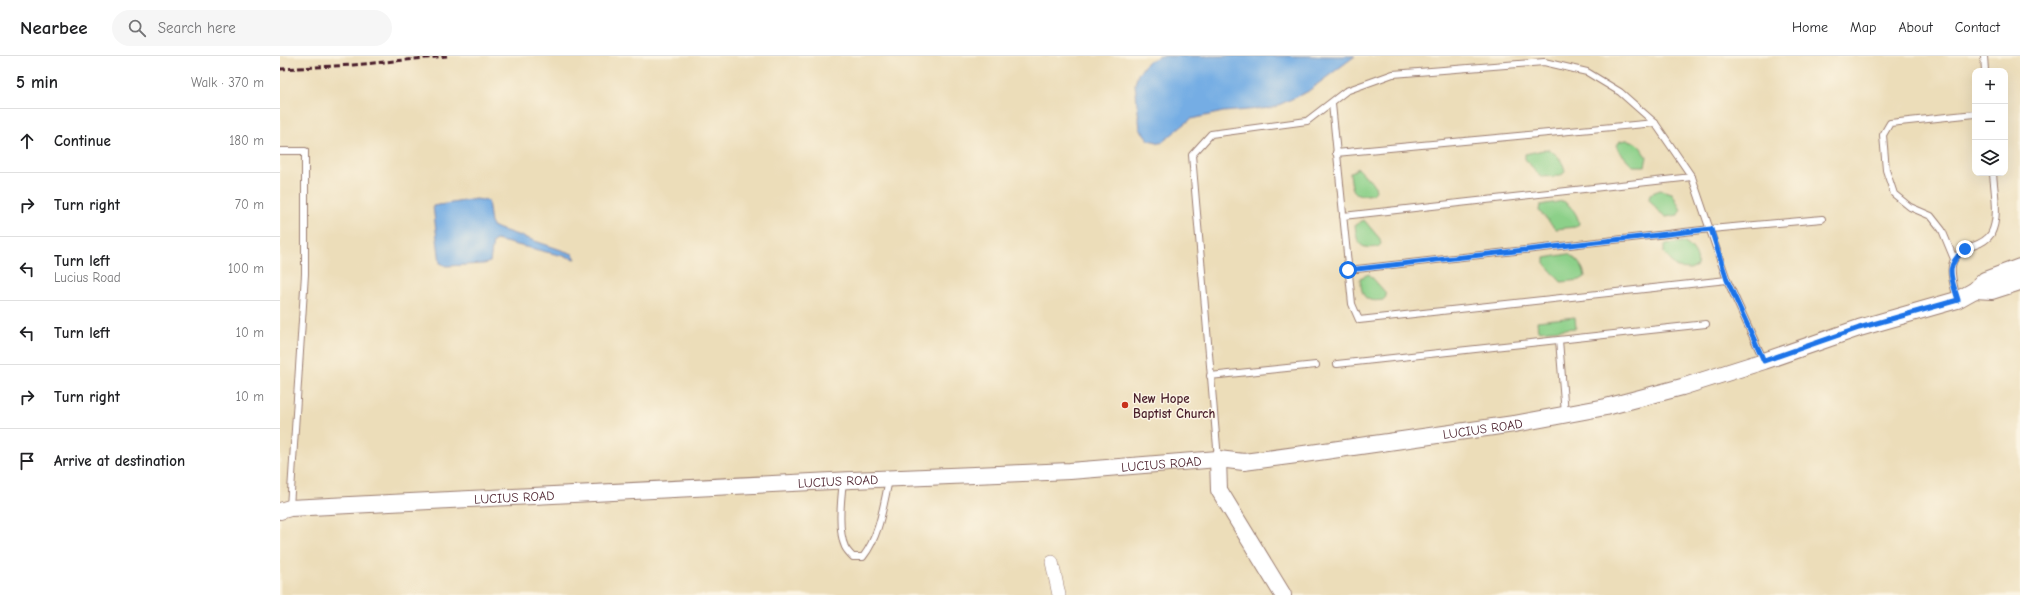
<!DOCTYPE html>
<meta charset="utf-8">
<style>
:root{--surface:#fff;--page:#f6f6f6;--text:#202124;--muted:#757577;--line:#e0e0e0}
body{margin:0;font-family:"Comic Neue",sans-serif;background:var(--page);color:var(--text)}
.controls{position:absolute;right:12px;top:12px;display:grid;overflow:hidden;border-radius:8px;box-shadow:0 4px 16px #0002}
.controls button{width:36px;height:36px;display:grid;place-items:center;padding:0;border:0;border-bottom:1px solid var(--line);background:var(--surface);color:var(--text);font:20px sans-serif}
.stop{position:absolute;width:12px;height:12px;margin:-9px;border:3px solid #1a73e8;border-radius:50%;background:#fff}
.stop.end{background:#1a73e8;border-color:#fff;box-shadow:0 1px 4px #0008}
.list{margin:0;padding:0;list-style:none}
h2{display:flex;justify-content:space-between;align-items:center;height:52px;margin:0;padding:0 16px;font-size:17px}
h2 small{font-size:13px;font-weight:400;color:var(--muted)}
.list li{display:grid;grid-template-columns:26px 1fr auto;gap:12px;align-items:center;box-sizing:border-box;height:64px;padding:0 16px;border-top:1px solid var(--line)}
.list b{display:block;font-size:15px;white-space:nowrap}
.list p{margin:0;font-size:13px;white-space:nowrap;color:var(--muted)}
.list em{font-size:13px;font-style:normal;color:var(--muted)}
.icon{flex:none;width:22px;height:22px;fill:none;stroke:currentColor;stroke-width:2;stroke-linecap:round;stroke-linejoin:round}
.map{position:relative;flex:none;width:1740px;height:539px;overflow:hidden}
header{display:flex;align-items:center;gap:24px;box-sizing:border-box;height:56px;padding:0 20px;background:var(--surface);border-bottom:1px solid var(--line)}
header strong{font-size:19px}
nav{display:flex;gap:22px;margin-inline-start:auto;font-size:14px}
.search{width:280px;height:36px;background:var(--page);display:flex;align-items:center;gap:10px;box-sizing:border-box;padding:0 14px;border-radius:22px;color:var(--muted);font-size:15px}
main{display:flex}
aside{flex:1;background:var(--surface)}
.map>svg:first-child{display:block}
.green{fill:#8cd089;stroke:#6b785a}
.water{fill:#75ade4;stroke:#606688}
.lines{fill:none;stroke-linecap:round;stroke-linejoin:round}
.service-casing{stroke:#9b7e72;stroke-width:8}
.minor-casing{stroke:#9b7e72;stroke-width:14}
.tertiary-casing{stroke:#9b7e72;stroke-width:18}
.service{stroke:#fff;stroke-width:6}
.minor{stroke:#fff;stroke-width:13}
.tertiary{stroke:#fff;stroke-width:16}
.rail{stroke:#4a1f2b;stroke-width:3;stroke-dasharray:6 3;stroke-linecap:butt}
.route{stroke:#1a73e8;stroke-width:5}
.poi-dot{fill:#c8321e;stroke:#fcf5e5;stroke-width:1.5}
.labels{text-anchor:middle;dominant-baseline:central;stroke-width:3;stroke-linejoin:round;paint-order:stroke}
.poi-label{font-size:13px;font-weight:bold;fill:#4a1f2b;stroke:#fcf5e5;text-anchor:start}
.street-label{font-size:13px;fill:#4a1f2b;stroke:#fcf5e5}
</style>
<header>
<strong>Nearbee</strong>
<div class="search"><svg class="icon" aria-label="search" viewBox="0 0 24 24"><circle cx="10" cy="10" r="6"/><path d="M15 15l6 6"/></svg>Search here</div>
<nav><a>Home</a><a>Map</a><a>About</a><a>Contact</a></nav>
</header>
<main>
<aside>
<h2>5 min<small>Walk · 370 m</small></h2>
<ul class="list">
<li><svg class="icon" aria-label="ahead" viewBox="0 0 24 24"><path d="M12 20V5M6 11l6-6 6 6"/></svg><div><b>Continue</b></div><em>180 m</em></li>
<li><svg class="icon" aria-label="right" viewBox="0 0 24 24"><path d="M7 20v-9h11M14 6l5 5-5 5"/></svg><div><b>Turn right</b></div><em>70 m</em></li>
<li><svg class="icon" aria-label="left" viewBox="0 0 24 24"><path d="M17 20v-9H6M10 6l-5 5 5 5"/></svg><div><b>Turn left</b><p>Lucius Road</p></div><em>100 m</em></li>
<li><svg class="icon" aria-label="left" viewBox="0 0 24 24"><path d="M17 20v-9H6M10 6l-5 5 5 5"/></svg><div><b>Turn left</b></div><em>10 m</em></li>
<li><svg class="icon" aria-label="right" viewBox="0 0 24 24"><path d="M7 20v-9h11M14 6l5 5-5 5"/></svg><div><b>Turn right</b></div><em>10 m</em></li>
<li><svg class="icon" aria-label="arrive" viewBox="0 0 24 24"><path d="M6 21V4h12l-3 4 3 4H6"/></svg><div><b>Arrive at destination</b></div></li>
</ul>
</aside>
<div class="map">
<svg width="1740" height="539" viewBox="0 0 1740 539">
<rect width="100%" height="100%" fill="#fcf5e5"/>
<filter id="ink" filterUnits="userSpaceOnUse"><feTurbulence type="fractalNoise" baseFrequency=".025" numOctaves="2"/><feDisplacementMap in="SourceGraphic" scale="8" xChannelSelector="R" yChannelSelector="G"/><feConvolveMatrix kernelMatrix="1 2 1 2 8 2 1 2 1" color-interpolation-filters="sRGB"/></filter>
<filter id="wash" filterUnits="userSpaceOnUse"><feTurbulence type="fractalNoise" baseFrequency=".012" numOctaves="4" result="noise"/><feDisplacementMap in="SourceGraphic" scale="16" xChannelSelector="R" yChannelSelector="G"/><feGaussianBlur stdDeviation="0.9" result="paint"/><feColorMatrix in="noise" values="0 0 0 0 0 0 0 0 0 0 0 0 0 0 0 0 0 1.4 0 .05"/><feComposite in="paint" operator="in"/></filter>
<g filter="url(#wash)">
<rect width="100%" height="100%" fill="#ecddb9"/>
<g class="green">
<path d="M1346 84C1356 84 1362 92 1367 101L1365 110H1353L1340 96 1337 89 1340 85Z"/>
<path d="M1268 93C1277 98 1284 106 1285 116L1280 120 1261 121 1245 103V98Z"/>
<path d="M1078 112 1095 130 1096 135 1093 138C1072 142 1072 134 1070 117Z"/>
<path d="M1380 134 1392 137 1401 154 1398 159 1386 161 1377 154 1369 143 1370 138Z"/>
<path d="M1283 145C1291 150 1298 158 1299 168L1295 171 1276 173 1259 155 1260 149Z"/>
<path d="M1084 164 1100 183 1101 188 1098 191C1078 194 1077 186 1075 169Z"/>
<path d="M1403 186C1411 190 1420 200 1417 210L1410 213 1397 212 1384 197V191L1386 188Z"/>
<path d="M1288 198C1297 203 1304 211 1305 221L1300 224 1281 226 1265 208V202Z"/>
<path d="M1089 218 1105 236 1106 241 1103 244C1083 247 1082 239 1080 222Z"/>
<path d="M1295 261 1296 272 1258 275 1257 265Z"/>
</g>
<g class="water">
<path d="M881 0H1075L1027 36 992 52 943 56 911 63 881 87 869 84 860 73 855 28 858 18 867 6Z"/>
<path d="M196 143 208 145 211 167 214 171 293 198 296 203 216 184 213 186 210 206 204 208 166 210 160 207 153 150Z"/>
</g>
</g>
<g filter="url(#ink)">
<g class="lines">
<g class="service-casing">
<g id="service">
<path d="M1704 0 1705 15"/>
<path d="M1052 48 1072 248 1079 264 1447 224"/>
<path d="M0 95H25V218L10 451"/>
<path d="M1056 97 1375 67"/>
<path d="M1063 160 1412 121"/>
<path d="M1674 203 1662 174 1651 160 1630 151 1614 138 1606 114 1603 79 1610 67 1695 58"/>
<path d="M1068 214 1431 173 1542 163"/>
<path d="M1677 243C1671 218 1664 200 1693 190 1699 188 1707 184 1711 178 1720 161 1714 135 1713 117"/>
<path d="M1279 284 1285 358"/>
<path d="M1057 308 1426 268"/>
<path d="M930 320 1036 309"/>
<path d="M938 403 912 99 931 78 1027 65 1066 35 1113 18 1264 6 1307 16 1340 36 1375 67 1412 121 1447 224 1484 305"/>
<path d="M563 426C561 442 558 476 565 491 567 495 570 498 573 501H583C600 479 603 450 609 424"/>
</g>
</g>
<g class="minor-casing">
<path id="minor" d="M772 506 779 539"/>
</g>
<g class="tertiary-casing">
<g id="tertiary">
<path d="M1695 234 1712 235 1740 226"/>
<path d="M938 403 939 434 1003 539"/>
<path id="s1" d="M0 455 10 452 572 424 790 415 938 403 964 406 1024 398 1234 368 1326 351 1402 331 1484 305 1579 272 1677 244 1695 234 1705 224 1740 211"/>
</g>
</g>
<use href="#service" class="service"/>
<use href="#minor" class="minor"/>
<use href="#tertiary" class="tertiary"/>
<path class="rail" d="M0 13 73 9 167 0"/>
</g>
</g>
<g class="lines" filter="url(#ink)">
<path class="route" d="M1068 214 1431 173 1447 224 1484 305 1579 272 1678 244C1671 220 1664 211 1685 193"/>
</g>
<circle class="poi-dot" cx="845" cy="349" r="4"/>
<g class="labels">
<g class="poi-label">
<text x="853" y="342">New Hope<tspan x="853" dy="15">Baptist Church</tspan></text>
</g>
<g class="street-label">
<text stroke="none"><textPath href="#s1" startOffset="1207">LUCIUS ROAD</textPath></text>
<text stroke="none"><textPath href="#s1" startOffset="883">LUCIUS ROAD</textPath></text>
<text stroke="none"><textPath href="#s1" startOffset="559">LUCIUS ROAD</textPath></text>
<text stroke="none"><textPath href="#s1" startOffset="235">LUCIUS ROAD</textPath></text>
</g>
</g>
</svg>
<div class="controls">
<button>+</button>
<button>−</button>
<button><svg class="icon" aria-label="layers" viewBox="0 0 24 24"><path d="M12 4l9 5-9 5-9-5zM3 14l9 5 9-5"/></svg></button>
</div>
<div class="stop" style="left:1068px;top:214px"></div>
<div class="stop end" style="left:1685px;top:193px"></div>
</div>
</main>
